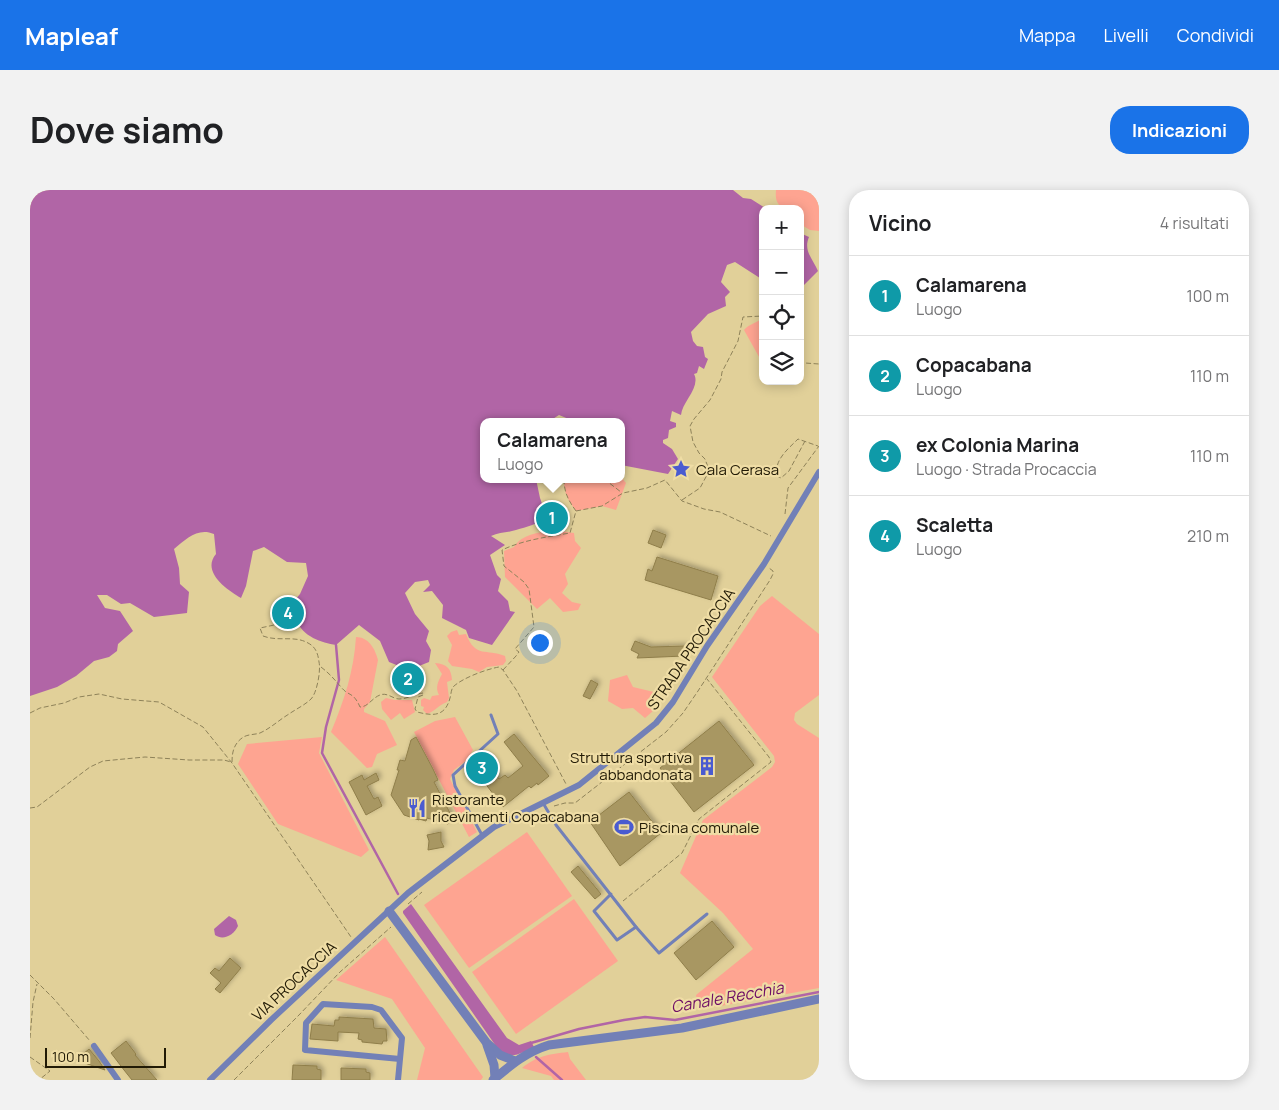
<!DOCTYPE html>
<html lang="it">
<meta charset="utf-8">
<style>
:root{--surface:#fff;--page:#f2f2f2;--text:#202124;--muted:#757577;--line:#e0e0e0;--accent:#1a73e8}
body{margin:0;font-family:Manrope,sans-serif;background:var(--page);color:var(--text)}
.controls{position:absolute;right:15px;top:15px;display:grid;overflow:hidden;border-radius:10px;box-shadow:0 2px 12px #0003}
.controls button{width:45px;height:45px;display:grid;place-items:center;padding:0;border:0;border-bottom:1px solid var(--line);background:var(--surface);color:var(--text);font:25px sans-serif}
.scale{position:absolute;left:15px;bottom:12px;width:121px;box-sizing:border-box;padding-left:5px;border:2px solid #211a05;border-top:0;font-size:14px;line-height:18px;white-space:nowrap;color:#211a05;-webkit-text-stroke:4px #efdda5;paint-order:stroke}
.you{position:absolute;left:509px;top:452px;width:18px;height:18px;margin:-12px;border:4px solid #fff;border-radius:50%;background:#1a73e8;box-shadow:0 0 0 8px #1a73e833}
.badge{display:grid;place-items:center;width:32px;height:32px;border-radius:50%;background:var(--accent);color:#fff;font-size:16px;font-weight:700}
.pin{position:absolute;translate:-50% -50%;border:2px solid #fff;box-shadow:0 1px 5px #0006}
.popup{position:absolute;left:450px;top:228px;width:145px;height:65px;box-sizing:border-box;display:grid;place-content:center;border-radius:10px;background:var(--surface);filter:drop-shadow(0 1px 4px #0005);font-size:16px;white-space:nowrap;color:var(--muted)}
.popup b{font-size:19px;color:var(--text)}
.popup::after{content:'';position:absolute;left:50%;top:100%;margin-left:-10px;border:10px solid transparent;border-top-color:var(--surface)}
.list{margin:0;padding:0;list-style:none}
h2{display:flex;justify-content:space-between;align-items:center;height:65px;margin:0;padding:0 20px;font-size:21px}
h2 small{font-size:16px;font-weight:400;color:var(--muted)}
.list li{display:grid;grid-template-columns:32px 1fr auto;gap:15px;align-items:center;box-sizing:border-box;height:80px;padding:0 20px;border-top:1px solid var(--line)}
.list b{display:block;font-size:19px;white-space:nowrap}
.list p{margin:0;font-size:16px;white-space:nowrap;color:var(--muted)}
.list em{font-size:16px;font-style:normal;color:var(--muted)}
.icon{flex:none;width:28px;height:28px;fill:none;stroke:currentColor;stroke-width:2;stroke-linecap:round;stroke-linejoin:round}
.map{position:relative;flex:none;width:789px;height:890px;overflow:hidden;border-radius:20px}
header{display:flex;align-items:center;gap:30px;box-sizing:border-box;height:70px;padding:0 25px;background:var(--accent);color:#fff}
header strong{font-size:24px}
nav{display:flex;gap:28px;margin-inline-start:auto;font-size:18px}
.intro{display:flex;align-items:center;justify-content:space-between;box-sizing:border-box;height:120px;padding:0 30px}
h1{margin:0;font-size:35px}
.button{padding:12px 22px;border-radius:20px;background:var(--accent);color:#fff;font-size:18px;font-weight:700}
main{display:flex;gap:30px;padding:0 30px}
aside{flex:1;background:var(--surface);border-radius:20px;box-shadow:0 2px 12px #0003}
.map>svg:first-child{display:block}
.green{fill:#fea491}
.water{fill:#b165a6}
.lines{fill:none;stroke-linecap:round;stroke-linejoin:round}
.stream{stroke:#b165a6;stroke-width:2.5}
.building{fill:#a89762;stroke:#8f7e4a;filter:url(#shadow)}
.path{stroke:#8e8259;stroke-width:1;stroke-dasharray:5 2.5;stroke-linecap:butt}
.service{stroke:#7280b7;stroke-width:3}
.minor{stroke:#7280b7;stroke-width:6}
.tertiary{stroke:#7280b7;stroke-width:9}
.labels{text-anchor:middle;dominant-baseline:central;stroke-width:4.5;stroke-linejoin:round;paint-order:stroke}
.poi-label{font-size:15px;fill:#211a05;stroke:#efdda5;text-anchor:start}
.street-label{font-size:15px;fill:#211a05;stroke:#efdda5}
.water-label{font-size:16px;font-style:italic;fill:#6e0d65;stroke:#efdda5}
</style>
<header>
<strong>Mapleaf</strong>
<nav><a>Mappa</a><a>Livelli</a><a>Condividi</a></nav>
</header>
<div class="intro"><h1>Dove siamo</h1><a class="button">Indicazioni</a></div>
<main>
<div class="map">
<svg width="789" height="890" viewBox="0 0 789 890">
<defs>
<filter id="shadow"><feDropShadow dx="2.5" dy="-2.5" stdDeviation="2.5" flood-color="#0004"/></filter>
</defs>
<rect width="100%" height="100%" fill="#e1d099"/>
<g class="green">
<path d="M746 0H789V41L780 40 770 34V19C755 19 744 19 746 0Z"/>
<path d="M733 128V174L714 140C719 134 726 133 733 128Z"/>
<path d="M591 287 596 293 586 320 572 316 546 321C539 311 534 304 534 291L540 289H591Z"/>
<path d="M522 340 544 343 545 351 551 358 535 384 538 394 532 403 542 412 551 414 548 420 533 422 520 408 507 419 475 387 474 361 484 357C492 344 508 343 522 340Z"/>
<path d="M742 406 789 444V505L765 523 764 530 767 534 789 548V798L669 820 666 805 723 759 693 723 650 683 673 630 742 577 745 572 744 566 682 487 730 416Z"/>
<path d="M427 440 429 445 436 444C446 469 456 458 475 466L476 471 473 475 457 477 449 482 442 479 422 476 418 471 422 455 417 446 421 442Z"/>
<path d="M326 447C338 447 345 458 348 470L340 512 334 519V522L355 531 367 555 347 564 342 577 337 578 301 542C314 511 324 481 326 447Z"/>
<path d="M405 473C417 474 421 478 422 490L417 492 419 508 417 512C407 516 407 520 397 524L393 520 394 517 391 516V510L394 508 400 510 402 506 409 505C405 497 408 492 412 484Z"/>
<path d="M597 485 603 497 628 503 619 512 623 521 615 528 603 518 592 519 578 511 580 490Z"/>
<path d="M356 508 365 510H382L385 522 374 529 370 523 361 530 352 519 351 512Z"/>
<path d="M425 527 443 560 436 571 424 580 420 589 447 642 439 647 384 542 405 531Z"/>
<path d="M292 547 289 563 339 660 331 667 248 634 208 574 217 554Z"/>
<path d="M497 642 542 706 439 778 394 715Z"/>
<path d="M544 709 588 771 486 844 442 782Z"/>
<path d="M355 747 453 887 451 890H387L395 858 362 809 306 790Z"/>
<path d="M538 862 540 869 556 890H524L521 886 492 878C507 866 519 864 538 862Z"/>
</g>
<g class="water">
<path d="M0 0H703L713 8 721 9 737 19H733V90L705 72 697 75 691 92 700 102 695 107 696 116 678 124 661 142 663 151 667 156 673 157 675 167 678 169 674 179 669 176 667 183 664 184C671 197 652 212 651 225L642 221 640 231 646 233V237L639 240 638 248 633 250V253L642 259 648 269 638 284 591 275V232H546L529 225 518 232H453V289H506L510 308 517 328C506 334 497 337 486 340 477 343 469 342 461 346L475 355 460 365 467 385 471 389 468 401 478 411 480 421 485 422 462 455 439 448 436 440 412 428 413 415 402 401 393 402 400 395 398 390 385 392 375 403 385 424 399 441 396 451 401 460 399 472 379 480 359 472 350 451 329 435 306 455C292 453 272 446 267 431 265 424 265 417 264 411L270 404 278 386 276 373 257 372 234 357 223 361 216 396 211 408C197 400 171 382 186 364L184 344C168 337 156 349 144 359L149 378 150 394 159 402 157 423 124 427 100 413 91 414 77 405H67L75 418 90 421 103 441 88 454 87 461 79 467 64 471 46 486 27 497 0 506Z"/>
<path d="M770 43 779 47C773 61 783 69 788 81L770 99Z"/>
<path d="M381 714 477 848 489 855 501 851 504 857C490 864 481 870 468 859L373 723V721Z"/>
<path d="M199 726 206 730 208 736C204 745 193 751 185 745L184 739Z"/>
</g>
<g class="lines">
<g class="stream">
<path d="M306 455 309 490 296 537 292 563 368 704"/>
<path d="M501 853 549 839 594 830 615 827 645 830 789 802"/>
<path d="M506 867 532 890"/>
</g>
</g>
<g class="building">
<path d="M623 340 636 345 631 358 618 353Z"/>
<path d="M627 367 688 386 681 410 615 390 618 379 622 381Z"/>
<path d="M605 451 621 457 655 456 654 466 607 468 609 464 601 460Z"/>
<path d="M561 490 568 494 560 509 553 506Z"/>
<path d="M689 531 724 575 664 622 630 578Z"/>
<path d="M484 544 519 586 508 595 507 593 501 598 499 596 473 617 442 576 453 567 469 589 475 585 478 588 493 576 474 552Z"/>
<path d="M386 547 403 579 408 590 404 592 421 625 418 634 397 628 396 631 389 629V630L374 625 361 605 369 580H367L370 570 375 571 381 550Z"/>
<path d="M346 583 349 590 337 596 344 609 348 607 352 616 336 625 319 592 332 585 334 590Z"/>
<path d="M599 602 631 643 590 676 560 632Z"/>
<path d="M411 642V651L414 657 398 660 399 651 397 645Z"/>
<path d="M548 676 571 704 565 709 541 682Z"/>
<path d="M682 731 704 757 666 790 644 763Z"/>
<path d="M200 768 211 778 190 803 185 799 191 793 180 783 185 778 189 781Z"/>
<path d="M309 827 343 829 344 838 356 839 357 851H353L352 854 332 852V850L328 849 329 843 308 842V851L280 849 282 834 304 836 305 830H309Z"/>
<path d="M96 851 106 864 105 865 127 890H102L94 880 81 863Z"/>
<path d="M59 859 69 871 75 880 46 870Z"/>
<path d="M263 875 287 876V879L291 880V890H262Z"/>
<path d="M311 878 336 879V882L340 883V890H311Z"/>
</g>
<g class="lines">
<g class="path">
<path d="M770 169 775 173 789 174"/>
<path d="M775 251 759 281 751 288 747 286C744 270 757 260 768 249L788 256"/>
<path d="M534 289C534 302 538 310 546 321"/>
<path d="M574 289 591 302"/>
<path d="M652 310 670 298 677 285 678 277 675 269 669 263 663 252 660 236 664 229 680 210 691 189 692 182 708 151 713 127 733 126"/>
<path d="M755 324 758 298 789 256"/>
<path d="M291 477C300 484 304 489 311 497 319 507 323 501 330 517 338 517 342 508 350 505 357 502 363 509 369 509 377 509 385 504 393 503V505"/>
<path d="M473 480 486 466 489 462 485 459 504 437 499 399 494 392 474 376 472 360C493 350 517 347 540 343L546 321 572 316 593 303 617 298 635 290 652 311 674 319 690 322 741 346"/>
<path d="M393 505 388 507 385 519 387 522C403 526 415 527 420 508 421 505 421 500 423 497 432 488 457 479 469 477L473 480 487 501 536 594"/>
<path d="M0 523 10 518 34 513 49 507 69 504 92 509 129 512 173 537 202 573 321 747"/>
<path d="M202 572C202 562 204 554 212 548 217 544 224 545 230 543 241 538 249 530 259 524 266 519 275 515 281 509 287 503 291 480 289 472 288 464 286 457 278 453 264 445 249 452 233 446L230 438 249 434"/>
<path d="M524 616 535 613H545L636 542 653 523 668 501 740 390 743 384V381L739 378"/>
<path d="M0 618 7 617 60 577 73 571 115 567 159 570H194L201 572"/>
<path d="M593 711 652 663 669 629 741 572 739 567 677 489"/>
<path d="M378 714 392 702"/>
<path d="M0 785 24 809 60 851"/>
<path d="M0 848 3 812 7 794"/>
<path d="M0 867 20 881 9 890"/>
<path d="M204 890 269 825 310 782 361 737"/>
</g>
<g class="service">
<path d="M513 613 526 635 606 737 587 750 564 721 581 704"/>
<path d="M452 645 425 596 423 585 468 544 461 525"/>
<path d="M606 737 629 763 677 724"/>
</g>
<g class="minor">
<path d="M64 856 88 890"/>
<path d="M180 890 241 830 378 703 464 637 549 595 626 533 643 512 677 456 734 374 789 282"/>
<path d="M368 890 372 848 351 820 342 817 293 814 276 833 275 860 370 869"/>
</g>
<g class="tertiary">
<path d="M359 721 456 852 470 865 485 871"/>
<path d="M457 855 464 875 465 888"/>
<path d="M463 890C481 875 496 862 519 855L652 838 789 809"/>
</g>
</g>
<defs>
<g id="sight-bare" transform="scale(1.5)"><path d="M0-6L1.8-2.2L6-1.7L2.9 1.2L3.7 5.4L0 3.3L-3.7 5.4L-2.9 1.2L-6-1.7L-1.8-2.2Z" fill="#4a5bd0" stroke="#efdda5" stroke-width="2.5" paint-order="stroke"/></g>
<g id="building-bare" transform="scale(1.5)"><path d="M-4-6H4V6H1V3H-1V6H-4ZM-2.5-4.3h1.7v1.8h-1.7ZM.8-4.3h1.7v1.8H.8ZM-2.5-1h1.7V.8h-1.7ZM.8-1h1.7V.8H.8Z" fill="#4a5bd0" stroke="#efdda5" stroke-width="2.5" paint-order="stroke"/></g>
<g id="restaurant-bare" transform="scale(1.5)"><path d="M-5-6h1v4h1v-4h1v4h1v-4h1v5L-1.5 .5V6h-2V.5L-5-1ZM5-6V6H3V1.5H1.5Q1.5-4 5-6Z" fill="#4a5bd0" stroke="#efdda5" stroke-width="2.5" paint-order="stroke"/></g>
<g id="stadium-bare" transform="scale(1.5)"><path d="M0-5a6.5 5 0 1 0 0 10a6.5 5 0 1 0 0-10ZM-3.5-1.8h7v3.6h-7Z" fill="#4a5bd0" stroke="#efdda5" stroke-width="2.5" paint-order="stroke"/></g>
</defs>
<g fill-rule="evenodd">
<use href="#sight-bare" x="651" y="279"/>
<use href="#building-bare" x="677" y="576"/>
<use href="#restaurant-bare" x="387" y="618"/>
<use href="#stadium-bare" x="594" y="637"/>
</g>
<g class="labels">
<g class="poi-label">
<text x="666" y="279">Cala Cerasa</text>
<text x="662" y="567" text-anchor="end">Struttura sportiva<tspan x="662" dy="17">abbandonata</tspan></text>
<text x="402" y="609">Ristorante<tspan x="402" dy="17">ricevimenti Copacabana</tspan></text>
<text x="609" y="637">Piscina comunale</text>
</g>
<g class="street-label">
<text transform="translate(661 459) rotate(-56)">STRADA PROCACCIA</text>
<text transform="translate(264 791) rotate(-43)">VIA PROCACCIA</text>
</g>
<g class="water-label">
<text transform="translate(697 807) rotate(-10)">Canale Recchia</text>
</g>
</g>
</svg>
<div class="controls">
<button>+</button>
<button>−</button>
<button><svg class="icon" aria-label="locate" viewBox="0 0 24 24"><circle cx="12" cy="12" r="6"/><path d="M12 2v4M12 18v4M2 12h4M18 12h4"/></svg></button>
<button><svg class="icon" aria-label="layers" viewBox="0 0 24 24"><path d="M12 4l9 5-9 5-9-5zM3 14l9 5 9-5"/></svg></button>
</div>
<div class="scale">100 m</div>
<div class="you"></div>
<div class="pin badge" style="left:522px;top:328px;background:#0f9aa8">1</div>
<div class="popup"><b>Calamarena</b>Luogo</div>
<div class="pin badge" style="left:378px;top:489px;background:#0f9aa8">2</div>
<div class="pin badge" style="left:452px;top:578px;background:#0f9aa8">3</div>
<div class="pin badge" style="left:258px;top:423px;background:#0f9aa8">4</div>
</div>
<aside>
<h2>Vicino<small>4 risultati</small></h2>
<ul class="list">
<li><span class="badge" style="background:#0f9aa8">1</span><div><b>Calamarena</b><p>Luogo</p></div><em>100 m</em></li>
<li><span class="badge" style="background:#0f9aa8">2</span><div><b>Copacabana</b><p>Luogo</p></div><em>110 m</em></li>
<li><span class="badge" style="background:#0f9aa8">3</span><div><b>ex Colonia Marina</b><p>Luogo · Strada Procaccia</p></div><em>110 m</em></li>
<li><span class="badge" style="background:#0f9aa8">4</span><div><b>Scaletta</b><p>Luogo</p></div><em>210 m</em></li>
</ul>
</aside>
</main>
